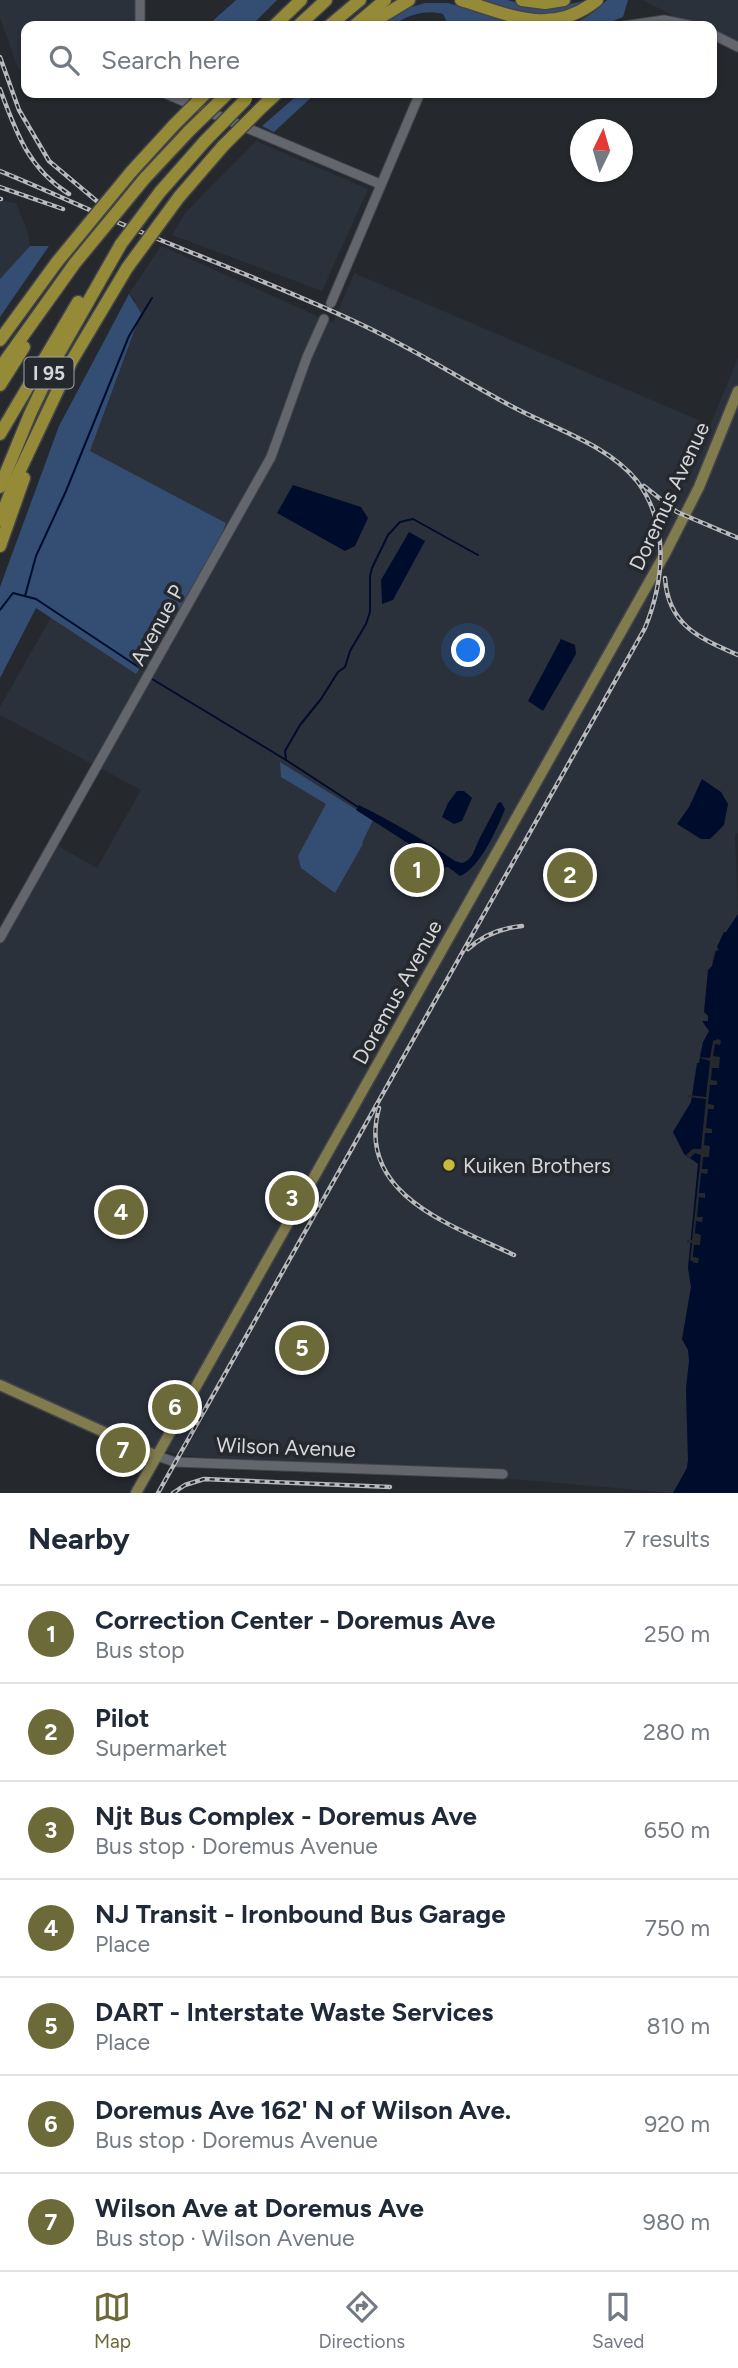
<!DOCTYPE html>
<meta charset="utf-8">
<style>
:root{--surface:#fff;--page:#f6f6f7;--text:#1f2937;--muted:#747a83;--line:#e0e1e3;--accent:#6c6a38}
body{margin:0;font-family:Figtree,sans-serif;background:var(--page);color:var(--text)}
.compass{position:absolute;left:570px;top:119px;width:63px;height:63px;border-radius:50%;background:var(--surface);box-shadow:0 2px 5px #0004;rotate:5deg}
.you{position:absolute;left:469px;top:651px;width:24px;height:24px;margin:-18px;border:5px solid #fff;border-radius:50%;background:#1a73e8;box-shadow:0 0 0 10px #1a73e833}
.badge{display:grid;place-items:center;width:46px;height:46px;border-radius:50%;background:var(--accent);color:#fff;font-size:23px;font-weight:700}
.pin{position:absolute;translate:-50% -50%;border:4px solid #fff;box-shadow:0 2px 7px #0006}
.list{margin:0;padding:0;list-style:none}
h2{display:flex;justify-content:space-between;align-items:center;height:91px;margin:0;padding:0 28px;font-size:30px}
h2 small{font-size:23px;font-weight:400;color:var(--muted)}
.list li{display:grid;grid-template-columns:46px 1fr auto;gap:21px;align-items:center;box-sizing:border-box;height:98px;padding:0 28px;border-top:2px solid var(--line)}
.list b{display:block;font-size:26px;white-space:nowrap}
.list p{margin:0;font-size:23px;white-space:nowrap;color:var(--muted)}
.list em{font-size:23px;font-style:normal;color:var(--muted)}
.icon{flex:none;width:38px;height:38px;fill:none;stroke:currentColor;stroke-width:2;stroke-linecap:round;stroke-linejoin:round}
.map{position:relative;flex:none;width:738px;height:1493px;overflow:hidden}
.search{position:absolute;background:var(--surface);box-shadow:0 2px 5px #0004;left:21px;right:21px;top:21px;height:77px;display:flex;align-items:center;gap:18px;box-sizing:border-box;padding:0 24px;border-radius:14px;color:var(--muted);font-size:26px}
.sheet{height:777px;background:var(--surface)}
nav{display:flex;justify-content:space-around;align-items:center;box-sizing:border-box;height:98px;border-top:2px solid var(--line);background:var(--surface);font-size:19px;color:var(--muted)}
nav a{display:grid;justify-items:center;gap:4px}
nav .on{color:var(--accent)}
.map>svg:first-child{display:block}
.built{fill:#2b313b}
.green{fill:#344d73}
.water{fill:#000c2c}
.pier{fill:#25282d}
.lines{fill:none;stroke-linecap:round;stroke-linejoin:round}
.stream{stroke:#000c2c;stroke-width:2}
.minor-casing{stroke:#424449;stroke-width:11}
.major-casing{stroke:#424449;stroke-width:13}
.highway-casing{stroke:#424449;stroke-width:15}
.minor{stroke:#63676d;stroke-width:9}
.major{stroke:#817c4d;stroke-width:10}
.highway{stroke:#958a37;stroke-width:12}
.rail-casing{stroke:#b8babd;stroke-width:4.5}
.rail{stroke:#25282d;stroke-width:2;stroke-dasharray:5;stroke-linecap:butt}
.highway-bridge-casing{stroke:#424449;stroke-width:15;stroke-linecap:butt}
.highway-bridge{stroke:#958a37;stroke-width:12}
.poi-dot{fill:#caba39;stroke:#25282d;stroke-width:2.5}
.labels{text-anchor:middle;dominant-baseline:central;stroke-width:7;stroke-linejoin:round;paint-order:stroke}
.shield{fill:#25282d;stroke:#a0a2a6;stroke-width:2}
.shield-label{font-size:19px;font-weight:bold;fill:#d5d7da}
.street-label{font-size:21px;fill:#d5d7da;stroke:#25282d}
.poi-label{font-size:21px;fill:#d5d7da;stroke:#25282d;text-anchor:start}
</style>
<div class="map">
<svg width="738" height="1493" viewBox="0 0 738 1493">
<rect width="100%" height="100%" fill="#25282d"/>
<g class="built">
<path d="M0 0H139L140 26H26V67L19 70 0 18Z"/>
<path d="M643 0H738V50L712 36V26H693Z"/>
<path d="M256 141 368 189 322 291 172 235 185 213Z"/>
<path d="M0 201 16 203 28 233 30 246 0 279Z"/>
<path d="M161 246 333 323 354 273 710 425 738 358V833L735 835 738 914 726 932H724L717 947 718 951H715L713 956 708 1022 703 1021 710 1031 700 1052 699 1064H697L691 1102 673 1132 698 1163 688 1268 691 1287 682 1339 688 1350 689 1361 686 1389 688 1460 687 1468 673 1493 347 1465 186 1456 152 1448 0 1384V936L53 843 97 868 141 790 0 715V707L51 617 136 674 226 523 90 451 135 331V300L129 294Z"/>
</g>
<g class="green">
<path d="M236 0H277L251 26H207Z"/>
<path d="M478 0H507L544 10 588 0C554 26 515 11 478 0Z"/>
<path d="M607 0H628L623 17 600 26H560C578 25 595 12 607 0Z"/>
<path d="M425 3H448L523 26H449L443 14C426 9 406 15 393 26H382L404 9Z"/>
<path d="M300 93H316L274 132 262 126Z"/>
<path d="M30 246H49L0 317V279Z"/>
<path d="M129 294 141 313 90 451 226 523 212 559 136 674 36 608 0 678V587L59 426Z"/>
<path d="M280 762 373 820 362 843 363 844 335 893 301 868 298 856 326 804 281 777Z"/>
</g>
<g class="water">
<path d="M293 485 361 507 368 518 355 546 345 551 277 513Z"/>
<path d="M409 532 425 541 393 600 382 604 381 580Z"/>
<path d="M561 639 575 645 576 654 543 711 528 701Z"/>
<path d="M702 779 721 792 728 804 724 825 710 839H701L677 824 689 807Z"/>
<path d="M457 791H464L472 798 462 821 454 824 442 817 448 803Z"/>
<path d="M501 802 505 809C497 829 480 868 460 876L448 867 441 868 439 863 356 810 359 805C393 822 424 840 455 861L462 863C474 859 474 849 479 840 484 829 492 816 498 803Z"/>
<path d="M738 914V1493H673L687 1468 688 1460 686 1389 689 1361 688 1350 682 1339 691 1287 688 1268 698 1164 684 1154 673 1132 691 1102 697 1063H699L703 1042 709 1031 702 1021H708V1016L704 1012 708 970 712 966 716 951 719 950 717 947 724 932H726Z"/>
</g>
<path class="pier" d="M718 1039 721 1041 720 1045 715 1044 713 1056 720 1057 719 1068H712L711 1080 717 1081V1085H710L708 1104 714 1105V1109H708L706 1128 712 1129V1133H705L704 1145 710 1146 709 1157H703L702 1169H708L707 1174 701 1173 699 1193H705V1198L699 1197 697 1217H703L702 1222 696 1221 695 1233 701 1235 700 1245H694L693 1257 699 1258 698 1263H695L690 1260 692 1243H687V1240H692L701 1155 695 1153 690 1158 686 1155 693 1149H701L706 1099 688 1097V1095L706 1097 710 1061 698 1057 710 1058 713 1041Z"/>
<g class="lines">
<g class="stream">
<path d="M25 596 36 556 66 491 129 336 152 298"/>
<path d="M0 610 13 593 36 599 140 668"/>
<path d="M152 679 286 760"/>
<path d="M358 807 286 760 285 751 300 725 321 699 338 672 345 667 350 651 366 624 370 612V576L372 568 388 535 400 522 413 519 478 555"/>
</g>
<g class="minor-casing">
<g id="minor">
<path d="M140 0V26"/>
<path d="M624 26 664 20 693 26"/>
<path d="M712 34 738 47"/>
<path d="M164 93 380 184"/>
<path d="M331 303 420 93"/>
<path d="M0 938 271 457 307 357 324 319"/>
<path d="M157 1456 175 1462 503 1474"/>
</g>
</g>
<g class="major-casing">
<g id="major">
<path d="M0 1385 157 1456"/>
<path d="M136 1493 666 552 699 487 738 391"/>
</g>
</g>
<g class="highway-casing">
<g id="highway">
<path d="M461 0C510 15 551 37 597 0"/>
<path d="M522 0 545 3 564 0"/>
<path d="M274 26 301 0"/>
<path d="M298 26 326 0"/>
<path d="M329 26 360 0"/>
<path d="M354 26 385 0"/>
<path d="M366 26 409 0"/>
<path d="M263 106 277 93"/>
<path d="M131 172 174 125"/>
<path d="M145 178 189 131"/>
<path d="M160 192 205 141"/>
<path d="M179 197 223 146"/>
<path d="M0 340 57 262"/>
<path d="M0 368 75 263"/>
<path d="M0 385 24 347"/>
<path d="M0 434 78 302"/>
<path d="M0 487 30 414 59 353 121 244"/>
<path d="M0 520 14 483 71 362 127 268"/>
<path d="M0 546 24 478"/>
</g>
</g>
<use href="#minor" class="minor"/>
<use href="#major" class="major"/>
<use href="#highway" class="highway"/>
<g class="rail-casing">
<g id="rail">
<path d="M0 57 19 110 49 161 111 213"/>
<path d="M0 89C16 132 28 168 69 194"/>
<path d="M0 171C44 189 87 209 131 228 206 259 283 288 356 322 411 347 462 380 515 408 555 429 608 445 637 481 670 525 664 581 645 628L158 1493"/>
<path d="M0 187 63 209"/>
<path d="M0 199H1"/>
<path d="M644 486 677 512 738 538"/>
<path d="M665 578C668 625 699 638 738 655"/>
<path d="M468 949C483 935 502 928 522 926"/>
<path d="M379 1108C355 1195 454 1226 514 1255"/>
<path d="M173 1493 185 1485 204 1479 390 1487"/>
</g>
</g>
<use href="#rail" class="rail"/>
<g class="highway-bridge-casing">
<g id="highway-bridge">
<path d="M174 125 206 93"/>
<path d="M189 131 228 93"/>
<path d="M205 141 246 99"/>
<path d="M223 146 263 106"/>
<path d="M121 244 160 192"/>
<path d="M57 262 131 172"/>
<path d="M75 263 145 178"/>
<path d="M127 268 179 197"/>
</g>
</g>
<use href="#highway-bridge" class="highway-bridge"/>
</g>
<circle class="poi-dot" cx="449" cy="1165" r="7"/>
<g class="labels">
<rect class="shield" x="24.5" y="357.5" width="49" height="31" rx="5"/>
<g class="shield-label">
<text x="49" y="373">I 95</text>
</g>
<g class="street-label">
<text transform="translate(669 496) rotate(-65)">Doremus Avenue</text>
<text transform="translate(157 625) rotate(-61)">Avenue P</text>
<text transform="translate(397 992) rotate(-61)">Doremus Avenue</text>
<text transform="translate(286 1447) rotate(2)">Wilson Avenue</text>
</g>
<g class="poi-label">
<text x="463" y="1165">Kuiken Brothers</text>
</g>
</g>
</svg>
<svg class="compass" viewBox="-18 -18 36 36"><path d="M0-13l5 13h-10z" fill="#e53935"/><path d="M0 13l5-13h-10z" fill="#747a83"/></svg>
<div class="you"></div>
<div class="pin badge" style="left:417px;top:870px">1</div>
<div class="pin badge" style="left:570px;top:875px">2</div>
<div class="pin badge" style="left:292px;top:1198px">3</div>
<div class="pin badge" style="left:121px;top:1212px">4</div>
<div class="pin badge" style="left:302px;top:1348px">5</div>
<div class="pin badge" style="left:175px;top:1407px">6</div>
<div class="pin badge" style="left:123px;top:1450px">7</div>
<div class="search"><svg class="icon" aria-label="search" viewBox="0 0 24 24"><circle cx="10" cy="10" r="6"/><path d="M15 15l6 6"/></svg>Search here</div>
</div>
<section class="sheet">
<h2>Nearby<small>7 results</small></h2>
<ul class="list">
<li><span class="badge">1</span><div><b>Correction Center - Doremus Ave</b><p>Bus stop</p></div><em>250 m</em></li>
<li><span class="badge">2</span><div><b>Pilot</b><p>Supermarket</p></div><em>280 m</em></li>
<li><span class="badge">3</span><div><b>Njt Bus Complex - Doremus Ave</b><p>Bus stop · Doremus Avenue</p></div><em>650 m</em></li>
<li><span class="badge">4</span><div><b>NJ Transit - Ironbound Bus Garage</b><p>Place</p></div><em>750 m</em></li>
<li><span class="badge">5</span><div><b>DART - Interstate Waste Services</b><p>Place</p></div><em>810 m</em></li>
<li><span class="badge">6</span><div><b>Doremus Ave 162' N of Wilson Ave.</b><p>Bus stop · Doremus Avenue</p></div><em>920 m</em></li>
<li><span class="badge">7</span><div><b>Wilson Ave at Doremus Ave</b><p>Bus stop · Wilson Avenue</p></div><em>980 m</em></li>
</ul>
</section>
<nav>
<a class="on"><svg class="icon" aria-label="map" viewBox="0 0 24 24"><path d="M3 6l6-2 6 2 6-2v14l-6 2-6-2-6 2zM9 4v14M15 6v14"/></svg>Map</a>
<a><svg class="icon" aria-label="directions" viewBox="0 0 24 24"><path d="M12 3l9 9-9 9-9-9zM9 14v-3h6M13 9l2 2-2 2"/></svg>Directions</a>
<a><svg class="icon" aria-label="saved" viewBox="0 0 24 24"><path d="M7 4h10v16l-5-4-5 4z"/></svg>Saved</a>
</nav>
